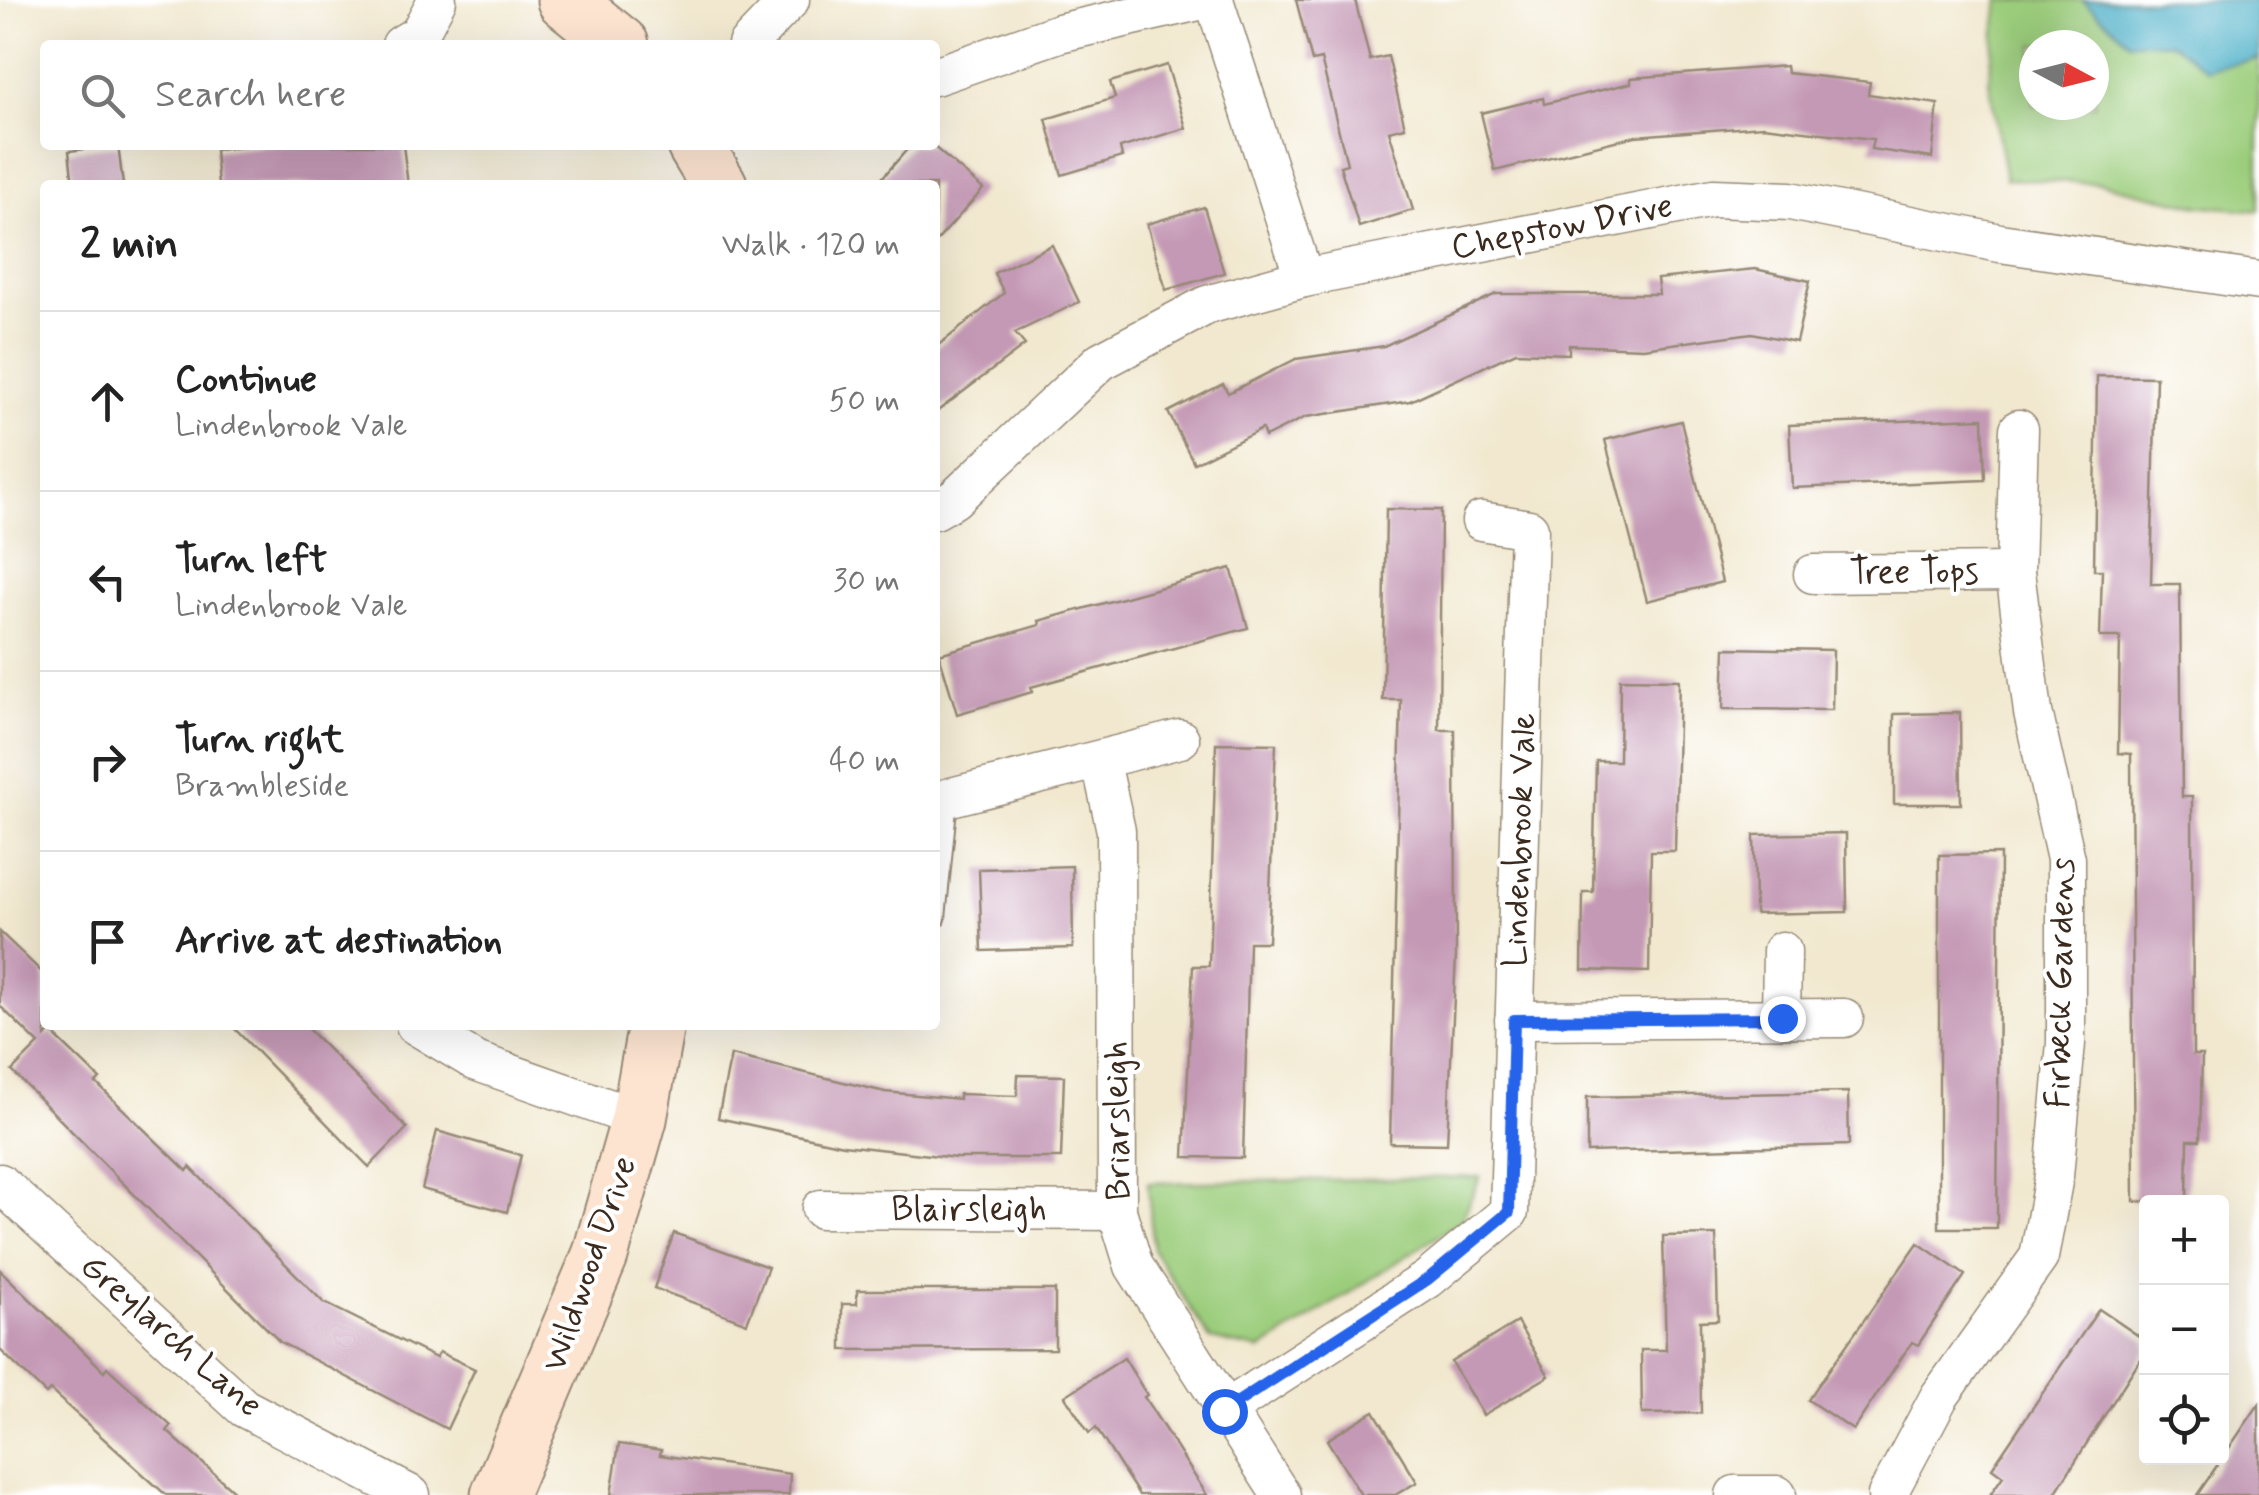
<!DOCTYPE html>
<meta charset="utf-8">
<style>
:root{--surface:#fff;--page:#f6f6f6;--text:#222;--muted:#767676;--line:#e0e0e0}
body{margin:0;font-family:Mynerve,sans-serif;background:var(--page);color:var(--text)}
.controls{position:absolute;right:30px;bottom:30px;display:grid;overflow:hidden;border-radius:10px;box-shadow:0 10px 40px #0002}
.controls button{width:90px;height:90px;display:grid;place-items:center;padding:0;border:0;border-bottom:2px solid var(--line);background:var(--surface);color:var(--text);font:50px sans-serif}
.compass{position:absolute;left:2019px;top:30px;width:90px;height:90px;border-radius:50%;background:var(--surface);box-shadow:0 10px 40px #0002;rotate:97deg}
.stop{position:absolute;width:30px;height:30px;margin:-22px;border:8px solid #2563eb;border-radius:50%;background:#fff}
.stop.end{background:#2563eb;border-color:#fff;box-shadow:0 2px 10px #0008}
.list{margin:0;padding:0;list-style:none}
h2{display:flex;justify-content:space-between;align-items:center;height:130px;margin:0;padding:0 40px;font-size:42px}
h2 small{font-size:32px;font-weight:400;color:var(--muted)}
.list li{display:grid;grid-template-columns:65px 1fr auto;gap:30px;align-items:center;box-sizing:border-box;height:180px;padding:0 40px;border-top:2px solid var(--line)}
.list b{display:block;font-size:38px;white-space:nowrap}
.list p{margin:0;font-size:32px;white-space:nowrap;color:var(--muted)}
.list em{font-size:32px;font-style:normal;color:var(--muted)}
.icon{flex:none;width:55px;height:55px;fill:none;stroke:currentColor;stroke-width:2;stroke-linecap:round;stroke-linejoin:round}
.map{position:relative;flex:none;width:2259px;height:1495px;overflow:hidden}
.search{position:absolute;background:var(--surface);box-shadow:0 10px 40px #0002;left:40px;top:40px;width:900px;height:110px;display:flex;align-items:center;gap:25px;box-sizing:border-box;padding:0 35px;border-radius:10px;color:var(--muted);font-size:38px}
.panel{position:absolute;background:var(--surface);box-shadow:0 10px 40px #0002;left:40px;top:180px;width:900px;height:850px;border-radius:10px}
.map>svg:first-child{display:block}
.green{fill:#9bcd7c;stroke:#6b7c4d;stroke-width:2.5;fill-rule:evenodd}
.water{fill:#47adc6;stroke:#416c72;stroke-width:2.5}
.building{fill:#c499b5}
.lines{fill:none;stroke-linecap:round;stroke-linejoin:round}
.lane-casing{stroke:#968976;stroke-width:24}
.street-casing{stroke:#968976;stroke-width:41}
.secondary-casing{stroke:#968976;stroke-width:59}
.lane{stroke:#fff;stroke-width:20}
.street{stroke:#fff;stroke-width:38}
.secondary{stroke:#fde4d1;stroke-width:55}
.route{stroke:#2563eb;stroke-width:12}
.labels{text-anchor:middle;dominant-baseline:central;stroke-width:8;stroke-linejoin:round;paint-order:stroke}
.street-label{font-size:35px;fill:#3b2a1e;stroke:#fff}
</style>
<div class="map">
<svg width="2259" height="1495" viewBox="0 0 2259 1495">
<rect width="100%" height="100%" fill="#fff"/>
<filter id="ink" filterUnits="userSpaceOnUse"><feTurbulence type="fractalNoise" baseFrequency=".01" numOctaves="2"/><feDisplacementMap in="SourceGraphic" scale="20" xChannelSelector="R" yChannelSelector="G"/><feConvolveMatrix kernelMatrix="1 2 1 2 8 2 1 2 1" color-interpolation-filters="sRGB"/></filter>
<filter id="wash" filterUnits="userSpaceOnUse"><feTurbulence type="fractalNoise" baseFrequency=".0048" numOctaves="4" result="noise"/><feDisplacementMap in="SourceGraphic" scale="40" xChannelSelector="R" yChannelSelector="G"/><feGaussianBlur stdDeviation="2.25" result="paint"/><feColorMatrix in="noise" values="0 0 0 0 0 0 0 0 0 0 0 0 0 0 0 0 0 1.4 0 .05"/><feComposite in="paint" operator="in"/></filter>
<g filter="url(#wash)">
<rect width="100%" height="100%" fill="#f1e8cf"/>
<g class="green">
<path d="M1999 0H2259V211L2194 205 2099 183 2006 179 1989 80ZM2034 45H2094V105H2034Z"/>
<path d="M1480 1177 1462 1220 1261 1350 1210 1339 1153 1250 1148 1183Z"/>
</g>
<path class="water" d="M2082 0H2259V59L2206 69 2170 42H2129Z"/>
<g id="blocks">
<g class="building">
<path d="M1296 0H1355L1370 60 1388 56 1405 127 1389 131 1413 210 1359 227 1340 166 1347 164 1321 59 1312 61Z"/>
<path d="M1167 65 1186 128 1120 148 1122 157 1062 175 1046 119 1115 98 1110 82Z"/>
<path d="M1786 66 1787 73 1870 82 1868 94 1938 104 1932 158 1871 149 1873 139 1763 126 1635 136 1495 171 1481 113 1543 98 1544 104 1631 83V78Z"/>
<path d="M118 145 123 185H73L69 151Z"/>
<path d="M267 145H403L408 185H218L215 150Z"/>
<path d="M911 145H932L983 189 935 243V185H876Z"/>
<path d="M1204 207 1224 273 1166 290 1147 224Z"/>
<path d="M1052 245 1079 302 1015 333 1025 345 935 413V348L1004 293 994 273Z"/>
<path d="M1755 269 1810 281 1796 342 1752 333 1643 348 1569 345V354L1516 352 1410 401 1306 417 1265 437 1262 429 1194 463 1168 412 1223 384 1228 393 1296 359 1384 346 1496 294H1659L1657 279Z"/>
<path d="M2097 376 2156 377 2151 584H2180L2182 797H2192L2193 1055H2202L2200 1140H2188L2187 1202H2134L2131 754 2118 753 2120 637H2100L2102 570H2094Z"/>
<path d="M1983 418 1985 480 1792 488 1789 425Z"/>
<path d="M1681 421 1722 582 1647 601 1605 440Z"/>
<path d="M1386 509 1441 510 1439 730H1455L1456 955 1447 1144 1390 1143 1401 700H1383Z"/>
<path d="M1231 568 1248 628 1031 687 1032 692 957 714 939 654 1040 625 1039 621Z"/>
<path d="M1725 648 1833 650 1832 710 1723 709Z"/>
<path d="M1620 679 1679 680 1675 851H1651L1649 972 1582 970 1583 892H1593L1596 761H1619Z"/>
<path d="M1960 713 1961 804H1894V714Z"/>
<path d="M1216 743 1276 744 1268 942H1249L1243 1158 1184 1157 1193 966H1209Z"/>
<path d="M1846 833 1847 912 1755 914 1754 835Z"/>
<path d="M2000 854 1997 1228H1939V855Z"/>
<path d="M1072 866 1073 948 982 951 979 869Z"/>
<path d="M0 932 45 975V1037L51 1032 100 1079 96 1083 187 1171 190 1167 323 1302 436 1358 439 1352 475 1369 447 1429 280 1342 12 1071 39 1044 0 1006Z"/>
<path d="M231 1025H304L407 1128 369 1167Z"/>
<path d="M731 1055 885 1092 959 1099V1094L1017 1096 1018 1075 1064 1076 1061 1158H956L843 1145 718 1118Z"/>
<path d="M1848 1092 1849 1145 1587 1152V1097Z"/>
<path d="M437 1131 521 1155 507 1212 422 1189Z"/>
<path d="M674 1233 768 1267 747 1323 654 1288Z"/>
<path d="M1716 1235 1718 1320 1700 1321 1701 1413 1642 1414 1641 1350H1666L1663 1236Z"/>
<path d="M1918 1243 1965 1275 1918 1345 1912 1342 1853 1430 1808 1400Z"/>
<path d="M0 1270 104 1371 107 1367 171 1426 167 1431 238 1495H166L50 1390 46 1394 0 1350Z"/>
<path d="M857 1290H1055V1349L842 1350V1304H857Z"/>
<path d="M2099 1309 2146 1341V1350L2054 1495H1990L2003 1476 1992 1468Z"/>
<path d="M1517 1322 1549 1376 1483 1415 1451 1362Z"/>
<path d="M1124 1358 1147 1395 1144 1397 1207 1495H1139L1096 1428 1089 1433 1065 1396Z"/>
<path d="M2259 1404V1495H2197Z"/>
<path d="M1374 1411 1417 1482 1395 1495H1361L1327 1440Z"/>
<path d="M619 1444 661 1450 660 1455 790 1474 789 1495H611Z"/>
</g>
</g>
</g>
<g filter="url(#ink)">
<use href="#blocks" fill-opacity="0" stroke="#968976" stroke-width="2.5"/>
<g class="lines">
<g class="lane-casing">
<path id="lane" d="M935 918 947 798"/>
</g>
<g class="street-casing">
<g id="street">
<path d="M1214 0 1304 278"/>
<path d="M401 45 419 34 437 0"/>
<path d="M747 45 790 0"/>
<path d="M935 76 1059 33 1203 0"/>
<path d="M935 510 954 499 1101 361 1207 305 1304 278 1713 198 1790 201 2000 243 2259 281"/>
<path d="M1813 574 2015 572"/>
<path d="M1101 762 1116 831 1117 1211 1134 1266 1281 1495"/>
<path d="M947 798 1180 739"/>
<path d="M1781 1018 1782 951"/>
<path d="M1514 1020 1844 1018"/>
<path d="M415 1025 475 1061 639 1119"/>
<path d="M0 1183 244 1408 411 1495"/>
<path d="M821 1209 1117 1211"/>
<path d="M1224 1411 1428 1279 1509 1212 1529 529 1481 521"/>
<path d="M1735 1495H1777"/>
<path d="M1887 1495 1939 1397 2039 1257 2054 1176 2066 1043V859L2033 712 2015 572 2019 429"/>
</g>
</g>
<g class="secondary-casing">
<g id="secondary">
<path d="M565 0 621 45"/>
<path d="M695 145 719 185"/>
<path d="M499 1495 600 1256 639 1119 656 1025"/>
</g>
</g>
<use href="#lane" class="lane"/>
<use href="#street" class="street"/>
<use href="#secondary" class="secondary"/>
</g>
</g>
<g class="lines" filter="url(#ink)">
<path class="route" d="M1224 1411 1428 1279 1509 1212 1514 1020 1782 1018"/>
</g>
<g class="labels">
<g class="street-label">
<text transform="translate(1562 227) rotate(-11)">Chepstow Drive</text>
<text x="1914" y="573">Tree Tops</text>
<text transform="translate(1520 840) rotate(-88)">Lindenbrook Vale</text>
<text transform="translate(2061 983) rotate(-89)">Firbeck Gardens</text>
<text transform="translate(1118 1121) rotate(-91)">Briarsleigh</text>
<text x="969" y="1210">Blairsleigh</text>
<text transform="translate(590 1264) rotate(-71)">Wildwood Drive</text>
<text transform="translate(171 1336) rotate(41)">Greylarch Lane</text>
</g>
</g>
</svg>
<div class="controls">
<button>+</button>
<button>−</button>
<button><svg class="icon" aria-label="locate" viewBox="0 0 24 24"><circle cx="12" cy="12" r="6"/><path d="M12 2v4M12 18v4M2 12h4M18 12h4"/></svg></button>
</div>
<svg class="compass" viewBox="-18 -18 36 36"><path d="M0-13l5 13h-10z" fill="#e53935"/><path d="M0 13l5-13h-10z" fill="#767676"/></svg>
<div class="stop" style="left:1224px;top:1411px"></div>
<div class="stop end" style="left:1782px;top:1018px"></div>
<div class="search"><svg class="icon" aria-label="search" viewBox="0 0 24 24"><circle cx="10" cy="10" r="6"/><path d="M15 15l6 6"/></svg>Search here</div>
<section class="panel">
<h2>2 min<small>Walk · 120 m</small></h2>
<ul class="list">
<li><svg class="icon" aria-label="ahead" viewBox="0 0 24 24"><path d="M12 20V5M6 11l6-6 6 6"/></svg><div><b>Continue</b><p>Lindenbrook Vale</p></div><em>50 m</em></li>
<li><svg class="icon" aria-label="left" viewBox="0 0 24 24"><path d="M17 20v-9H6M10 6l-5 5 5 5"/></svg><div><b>Turn left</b><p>Lindenbrook Vale</p></div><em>30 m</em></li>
<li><svg class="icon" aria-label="right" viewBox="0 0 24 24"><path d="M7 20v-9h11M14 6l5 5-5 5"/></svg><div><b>Turn right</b><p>Brambleside</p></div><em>40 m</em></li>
<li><svg class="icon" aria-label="arrive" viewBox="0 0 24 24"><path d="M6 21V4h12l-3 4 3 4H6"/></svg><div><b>Arrive at destination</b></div></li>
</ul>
</section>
</div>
